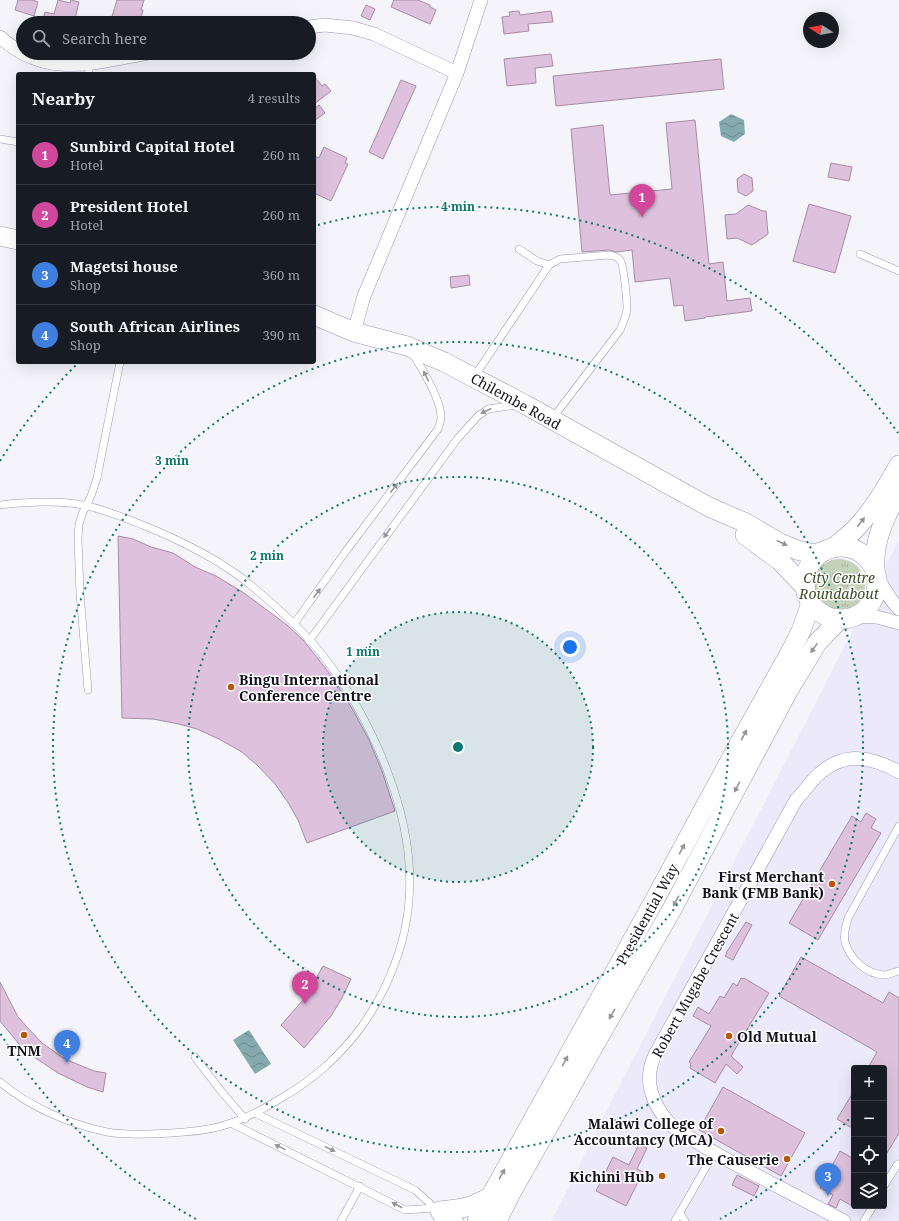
<!DOCTYPE html>
<meta charset="utf-8">
<style>
:root{--surface:#171b24;--page:#20242c;--text:#f1f3f6;--muted:#9ea1a6;--line:#363941;--accent:#db2777}
body{margin:0;font-family:"Noto Serif",serif;background:var(--page);color:var(--text)}
.controls{position:absolute;right:12px;bottom:12px;display:grid;overflow:hidden;border-radius:4px;box-shadow:0 4px 16px #0002}
.controls button{width:36px;height:36px;display:grid;place-items:center;padding:0;border:0;border-bottom:1px solid var(--line);background:var(--surface);color:var(--text);font:20px sans-serif}
.compass{position:absolute;left:803px;top:12px;width:36px;height:36px;border-radius:50%;background:var(--surface);box-shadow:0 4px 16px #0002;rotate:281deg}
.you{position:absolute;left:570px;top:647px;width:14px;height:14px;margin:-10px;border:3px solid #fff;border-radius:50%;background:#1a73e8;box-shadow:0 0 0 6px #1a73e833}
.badge{display:grid;place-items:center;width:26px;height:26px;border-radius:50%;background:var(--accent);color:#fff;font-size:13px;font-weight:700}
.pin{position:absolute;translate:-50% -33px;filter:drop-shadow(0 1px 2px #0008)}
.pin::after{content:'';position:absolute;top:21px;width:14px;height:12px;background:inherit;clip-path:polygon(0 0,100% 0,50% 100%)}
.list{margin:0;padding:0;list-style:none}
h2{display:flex;justify-content:space-between;align-items:center;height:52px;margin:0;padding:0 16px;font-size:17px}
h2 small{font-size:13px;font-weight:400;color:var(--muted)}
.list li{display:grid;grid-template-columns:26px 1fr auto;gap:12px;align-items:center;box-sizing:border-box;height:60px;padding:0 16px;border-top:1px solid var(--line)}
.list b{display:block;font-size:15px;white-space:nowrap}
.list p{margin:0;font-size:13px;white-space:nowrap;color:var(--muted)}
.list em{font-size:13px;font-style:normal;color:var(--muted)}
.icon{flex:none;width:22px;height:22px;fill:none;stroke:currentColor;stroke-width:2;stroke-linecap:round;stroke-linejoin:round}
.map{position:relative;flex:none;width:899px;height:1221px;overflow:hidden}
.search{position:absolute;background:var(--surface);box-shadow:0 4px 16px #0002;left:16px;top:16px;width:300px;height:44px;display:flex;align-items:center;gap:10px;box-sizing:border-box;padding:0 14px;border-radius:22px;color:var(--muted);font-size:15px}
.panel{position:absolute;background:var(--surface);box-shadow:0 4px 16px #0002;left:16px;top:72px;width:300px;height:292px;border-radius:4px}
.map>svg:first-child{display:block}
.built{fill:#ece9fb;fill-rule:evenodd}
.park{fill:url(#park-tufts)}
.water{fill:url(#water-waves)}
.building{fill:#dec2dd;stroke:#a78ca6}
.lines{fill:none;stroke-linecap:round;stroke-linejoin:round}
.lane-casing{stroke:#9c97b8;stroke-width:8}
.street-casing{stroke:#9c97b8;stroke-width:14}
.secondary-casing{stroke:#9c97b8;stroke-width:20}
.lane{stroke:#fff;stroke-width:7}
.street{stroke:#fff;stroke-width:13}
.secondary{stroke:#fff;stroke-width:19}
.oneway{fill:#95949a}
.ring{fill:none;stroke:#0f766e;stroke-width:2;stroke-dasharray:2 4}
.poi-dot{fill:#b65806;stroke:#fff;stroke-width:1.5}
.labels{text-anchor:middle;dominant-baseline:central;stroke-width:3;stroke-linejoin:round;paint-order:stroke}
.street-label{font-size:14px;fill:#14121e;stroke:#fff}
.park-label{font-size:14px;font-style:italic;fill:#394e24;stroke:#fff}
.poi-label{font-size:14px;font-weight:bold;fill:#14121e;stroke:#fff;text-anchor:end}
.centre{fill:#0f766e;stroke:#fff;stroke-width:2}
.ring-label{font-size:12px;text-anchor:middle;font-weight:bold;fill:#0f766e;stroke:#fff;stroke-width:3;stroke-linejoin:round;paint-order:stroke}
</style>
<div class="map">
<svg width="899" height="1221" viewBox="0 0 899 1221">
<defs>
<pattern id="park-tufts" width="24" height="20" patternUnits="userSpaceOnUse"><rect width="24" height="20" fill="#c5d2ba"/><path d="M3 7l-1-3M5 7V3M7 7l1-3M15 17l-1-3M17 17v-4M19 17l1-3" fill="none" stroke="#a8b39f"/></pattern>
<pattern id="water-waves" width="16" height="10" patternUnits="userSpaceOnUse"><rect width="16" height="10" fill="#84aaad"/><path d="M0 5q4-4 8 0t8 0" fill="none" stroke="#6b898c"/></pattern>
</defs>
<rect width="100%" height="100%" fill="#f5f4fb"/>
<path class="built" d="M899 540V1221H551L575 1176 584 1155ZM854 1068H884V1206H854Z"/>
<circle class="park" cx="839" cy="585" r="26"/>
<g class="water">
<path d="M731 114 744 120 745 134 734 142 721 136 719 122Z"/>
<path d="M249 1030 271 1064 255 1074 233 1040Z"/>
</g>
<g class="building">
<path d="M18 0H32L38 2 34 16 15 10Z"/>
<path d="M58 0 70 3 71 0 79 2 75 19 77 20 76 23H42L45 12 54 14Z"/>
<path d="M117 0H144L141 10H143L140 23H110Z"/>
<path d="M394 0H418L430 5V7L436 10 430 24 391 7Z"/>
<path d="M366 5 375 9 370 20 361 16Z"/>
<path d="M519 11 520 15 551 11 553 22 528 24 529 31 504 34 502 17 510 16 509 12Z"/>
<path d="M551 54 553 66 535 68 536 83 507 86 504 59Z"/>
<path d="M721 59 724 89 556 106 553 76Z"/>
<path d="M314 76 322 86 325 84 331 91 314 104Z"/>
<path d="M401 80 416 86 383 159 369 152Z"/>
<path d="M319 105 325 113 314 121V109Z"/>
<path d="M695 120 709 264 723 262 727 301 750 298 752 311 705 317V318L685 321 683 305 674 306 670 278 635 282 632 250 616 252 609 250 582 252 571 129 603 125 610 195 672 189 666 123Z"/>
<path d="M324 147 347 158 345 163 348 164 331 201 314 193V156L319 158Z"/>
<path d="M831 163 852 167 849 181 828 177Z"/>
<path d="M744 174 752 178 753 191 746 196 738 192 737 179Z"/>
<path d="M809 204 851 216 835 273 793 261Z"/>
<path d="M748 205 763 211H766L768 234 752 245 737 238 727 239 725 215 736 214Z"/>
<path d="M469 275 470 285 451 288 450 277Z"/>
<path d="M118 536 133 539 151 547 173 553 195 567 216 576 244 593 287 625 304 641 333 678 353 710 369 740 382 771 395 811 307 843 298 820 289 804 275 784 258 766 242 752 219 739 197 729 179 724 153 719 122 718Z"/>
<path d="M866 813 876 819 871 828 881 833 818 940 789 923 852 816 861 822Z"/>
<path d="M746 922 752 925 733 960 725 956 727 953H726Z"/>
<path d="M801 957 883 1003 889 992 899 998V1133L884 1158V1068H868L877 1052 779 996Z"/>
<path d="M323 966 351 979 342 998 331 1016 304 1048 281 1025 305 998Z"/>
<path d="M741 978 743 979 744 978 769 993 731 1056 743 1067 737 1074 726 1064 715 1083 690 1068 691 1066 690 1065 691 1063 689 1062 711 1026 693 1016 698 1007 709 1014 720 996 724 998 733 983 737 986Z"/>
<path d="M0 982 18 1017 26 1026 42 1043 62 1057 72 1062 94 1071 106 1073 103 1092 87 1087 58 1073 31 1055 19 1044 0 1021Z"/>
<path d="M723 1087 805 1133 781 1176 699 1130Z"/>
<path d="M854 1091V1129L837 1119Z"/>
<path d="M639 1144 647 1148 637 1169 643 1172 626 1206 596 1191 613 1157 629 1165Z"/>
<path d="M840 1151 854 1159V1207L840 1199 836 1208 828 1204 833 1195 820 1188Z"/>
<path d="M737 1175 759 1186 754 1196 732 1185Z"/>
</g>
<g class="lines">
<g class="lane-casing">
<g id="lane">
<path d="M88 74 91 63"/>
<path d="M0 139 18 142"/>
<path d="M519 249 537 261 549 265"/>
<path d="M860 254 899 271"/>
<path d="M474 377 549 265 560 259 609 255C613 256 617 256 620 260 624 264 627 302 627 309 626 317 623 323 620 330L552 419"/>
<path d="M0 505C27 502 56 500 83 505 104 509 125 518 145 526 180 540 224 562 253 587 277 607 301 629 321 653 372 718 416 816 409 900 407 929 398 959 386 985 370 1018 353 1041 326 1066 311 1079 296 1090 278 1100 247 1119 221 1130 184 1132 160 1134 130 1136 107 1132 69 1124 30 1107 0 1082"/>
<path d="M294 624 346 551 438 429C439 426 441 421 441 417 441 400 422 368 412 353"/>
<path d="M309 641 458 438 478 416 488 409 516 405"/>
<path d="M88 690 80 593 78 538 79 524 83 512 91 496 97 478 120 362"/>
<path d="M899 826 848 918C846 926 843 934 845 942 850 959 866 974 884 975 889 975 894 972 899 971"/>
<path d="M195 1057 221 1091 245 1119"/>
<path d="M257 1114 415 1190 435 1208 439 1210"/>
<path d="M231 1123 405 1210 435 1208"/>
<path d="M884 1186 897 1165 899 1164"/>
<path d="M680 1213 685 1221"/>
<path d="M449 1215 460 1221"/>
<path d="M341 1221 360 1186"/>
<path d="M675 1221 714 1153"/>
<path d="M864 1221 873 1206"/>
</g>
</g>
<g class="street-casing">
<g id="street">
<path d="M309 27 325 25 353 28 374 34 457 73"/>
<path d="M0 37C46 79 93 63 148 53"/>
<path d="M354 332 364 296 457 73 481 0"/>
<path d="M875 572C882 585 888 598 899 609"/>
<path d="M857 616 877 617 899 623"/>
<path d="M844 1221C807 1202 770 1182 733 1163 718 1155 703 1146 689 1137 683 1133 676 1130 671 1125 652 1105 642 1079 656 1053L796 800C802 794 807 787 812 781 839 751 867 754 899 772"/>
</g>
</g>
<g class="secondary-casing">
<g id="secondary">
<path d="M0 236 18 240"/>
<path d="M314 315 354 332 407 346 444 362 524 404 709 507 746 523 780 543 797 550 813 554 825 551"/>
<path d="M745 535 780 561 805 587"/>
<circle cx="841" cy="583" r="36"/>
<path d="M833 548C842 541 851 534 859 525 875 507 887 486 899 465"/>
<path d="M875 572C873 538 885 519 899 490"/>
<path d="M446 1221 440 1211 457 1209 471 1206 488 1198"/>
<path d="M477 1221 654 901 739 744 791 651 801 631 811 603"/>
<path d="M497 1221 512 1191 587 1058 671 911 788 691 817 643 840 619"/>
</g>
</g>
<use href="#lane" class="lane"/>
<use href="#street" class="street"/>
<use href="#secondary" class="secondary"/>
</g>
<defs><path id="oneway-solid" d="M-6-.8H1V-3.2L6.5 0L1 3.2V.8H-6Z"/></defs>
<g class="oneway">
<use href="#oneway-solid" transform="translate(426 376) rotate(-116)"/>
<use href="#oneway-solid" transform="translate(486 411) rotate(155)"/>
<use href="#oneway-solid" transform="translate(394 488) rotate(-53)"/>
<use href="#oneway-solid" transform="translate(861 522) rotate(-51)"/>
<use href="#oneway-solid" transform="translate(387 533) rotate(126)"/>
<use href="#oneway-solid" transform="translate(782 543) rotate(26)"/>
<use href="#oneway-solid" transform="translate(317 593) rotate(-55)"/>
<use href="#oneway-solid" transform="translate(814 648) rotate(125)"/>
<use href="#oneway-solid" transform="translate(744 735) rotate(-61)"/>
<use href="#oneway-solid" transform="translate(737 787) rotate(118)"/>
<use href="#oneway-solid" transform="translate(682 849) rotate(-62)"/>
<use href="#oneway-solid" transform="translate(676 901) rotate(118)"/>
<use href="#oneway-solid" transform="translate(612 1014) rotate(120)"/>
<use href="#oneway-solid" transform="translate(565 1061) rotate(-61)"/>
<use href="#oneway-solid" transform="translate(280 1147) rotate(-154)"/>
<use href="#oneway-solid" transform="translate(330 1149) rotate(26)"/>
<use href="#oneway-solid" transform="translate(502 1174) rotate(-61)"/>
<use href="#oneway-solid" transform="translate(397 1205) rotate(-153)"/>
</g>
<circle cx="458" cy="747" r="135" fill="#0f766e" fill-opacity=".12"/>
<g class="ring">
<circle cx="458" cy="747" r="135"/>
<circle cx="458" cy="747" r="270"/>
<circle cx="458" cy="747" r="405"/>
<path d="M853 1115A540 540 0 0 1 720 1219M196 1219A540 540 0 0 1 0 1033M0 461A540 540 0 0 1 76 365M318 225A540 540 0 0 1 898 433"/>
</g>
<g class="poi-dot">
<circle cx="231" cy="687" r="4"/>
<circle cx="832" cy="884" r="4"/>
<circle cx="24" cy="1035" r="4"/>
<circle cx="729" cy="1036" r="4"/>
<circle cx="721" cy="1131" r="4"/>
<circle cx="787" cy="1159" r="4"/>
<circle cx="662" cy="1176" r="4"/>
</g>
<g class="labels">
<g class="street-label">
<text transform="translate(516 401) rotate(29)">Chilembe Road</text>
<text transform="translate(647 914) rotate(-61)">Presidential Way</text>
<text transform="translate(695 985) rotate(-61)">Robert Mugabe Crescent</text>
</g>
<g class="park-label">
<text x="839" y="577">City Centre<tspan x="839" dy="16">Roundabout</tspan></text>
</g>
<g class="poi-label">
<text x="239" y="679" text-anchor="start">Bingu International<tspan x="239" dy="16">Conference Centre</tspan></text>
<text x="824" y="876">First Merchant<tspan x="824" dy="16">Bank (FMB Bank)</tspan></text>
<text x="737" y="1036" text-anchor="start">Old Mutual</text>
<text x="24" y="1050" text-anchor="middle">TNM</text>
<text x="713" y="1123">Malawi College of<tspan x="713" dy="16">Accountancy (MCA)</tspan></text>
<text x="779" y="1159">The Causerie</text>
<text x="654" y="1176">Kichini Hub</text>
</g>
</g>
<circle cx="458" cy="747" r="6" class="centre"/>
<g class="ring-label">
<text x="458" y="211">4 min</text>
<text x="172" y="465">3 min</text>
<text x="267" y="560">2 min</text>
<text x="363" y="656">1 min</text>
</g>
</svg>
<div class="controls">
<button>+</button>
<button>−</button>
<button><svg class="icon" aria-label="locate" viewBox="0 0 24 24"><circle cx="12" cy="12" r="6"/><path d="M12 2v4M12 18v4M2 12h4M18 12h4"/></svg></button>
<button><svg class="icon" aria-label="layers" viewBox="0 0 24 24"><path d="M12 4l9 5-9 5-9-5zM3 14l9 5 9-5"/></svg></button>
</div>
<svg class="compass" viewBox="-18 -18 36 36"><path d="M0-13l5 13h-10z" fill="#e53935"/><path d="M0 13l5-13h-10z" fill="#9ea1a6"/></svg>
<div class="you"></div>
<div class="pin badge" style="left:642px;top:217px;background:#d1479c">1</div>
<div class="pin badge" style="left:305px;top:1004px;background:#d1479c">2</div>
<div class="pin badge" style="left:828px;top:1196px;background:#3f7fe0">3</div>
<div class="pin badge" style="left:67px;top:1063px;background:#3f7fe0">4</div>
<div class="search"><svg class="icon" aria-label="search" viewBox="0 0 24 24"><circle cx="10" cy="10" r="6"/><path d="M15 15l6 6"/></svg>Search here</div>
<section class="panel">
<h2>Nearby<small>4 results</small></h2>
<ul class="list">
<li><span class="badge" style="background:#d1479c">1</span><div><b>Sunbird Capital Hotel</b><p>Hotel</p></div><em>260 m</em></li>
<li><span class="badge" style="background:#d1479c">2</span><div><b>President Hotel</b><p>Hotel</p></div><em>260 m</em></li>
<li><span class="badge" style="background:#3f7fe0">3</span><div><b>Magetsi house</b><p>Shop</p></div><em>360 m</em></li>
<li><span class="badge" style="background:#3f7fe0">4</span><div><b>South African Airlines</b><p>Shop</p></div><em>390 m</em></li>
</ul>
</section>
</div>
